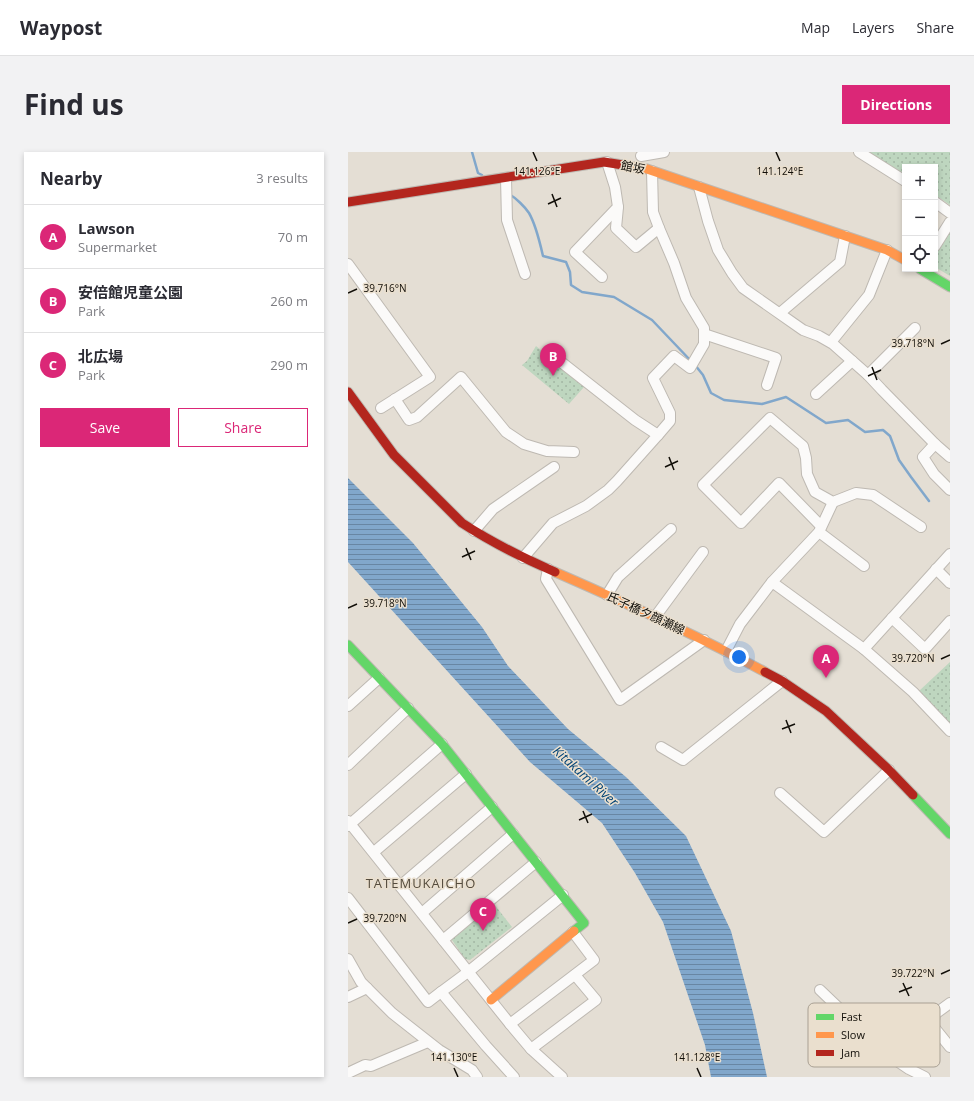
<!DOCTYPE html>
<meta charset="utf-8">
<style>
:root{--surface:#fff;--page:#f2f2f3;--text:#2b2b33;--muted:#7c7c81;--line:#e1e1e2;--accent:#db2777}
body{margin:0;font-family:"Open Sans","Noto Sans JP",sans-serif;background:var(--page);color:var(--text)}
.controls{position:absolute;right:12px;top:12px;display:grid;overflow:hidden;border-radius:0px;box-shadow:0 2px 6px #0003}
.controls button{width:36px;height:36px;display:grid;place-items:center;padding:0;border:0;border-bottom:1px solid var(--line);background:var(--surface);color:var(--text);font:20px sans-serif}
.you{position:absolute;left:391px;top:505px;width:14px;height:14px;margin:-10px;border:3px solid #fff;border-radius:50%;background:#1a73e8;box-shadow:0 0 0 6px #1a73e833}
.badge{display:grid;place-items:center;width:26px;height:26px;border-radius:50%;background:var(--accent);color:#fff;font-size:13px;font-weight:700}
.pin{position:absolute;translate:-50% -33px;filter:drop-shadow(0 1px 2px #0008)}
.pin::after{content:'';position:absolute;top:21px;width:14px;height:12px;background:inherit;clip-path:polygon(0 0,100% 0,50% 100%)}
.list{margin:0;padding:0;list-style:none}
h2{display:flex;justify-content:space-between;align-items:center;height:52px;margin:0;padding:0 16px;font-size:17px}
h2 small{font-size:13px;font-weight:400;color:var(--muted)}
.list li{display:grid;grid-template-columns:26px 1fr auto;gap:12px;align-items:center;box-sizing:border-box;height:64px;padding:0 16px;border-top:1px solid var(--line)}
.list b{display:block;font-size:15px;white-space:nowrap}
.list p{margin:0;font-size:13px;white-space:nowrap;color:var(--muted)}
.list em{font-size:13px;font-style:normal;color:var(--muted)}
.actions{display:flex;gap:8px;padding:12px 16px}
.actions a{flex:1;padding:9px 0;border:1px solid var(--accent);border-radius:0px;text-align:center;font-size:14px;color:var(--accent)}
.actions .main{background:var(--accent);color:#fff}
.icon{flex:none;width:22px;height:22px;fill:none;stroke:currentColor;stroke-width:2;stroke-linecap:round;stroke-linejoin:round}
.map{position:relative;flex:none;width:602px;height:925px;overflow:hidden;border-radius:0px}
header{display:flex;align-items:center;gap:24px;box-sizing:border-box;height:56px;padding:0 20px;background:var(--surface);border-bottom:1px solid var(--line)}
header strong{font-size:19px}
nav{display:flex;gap:22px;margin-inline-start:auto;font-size:14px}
.intro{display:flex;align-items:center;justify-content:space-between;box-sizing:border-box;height:96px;padding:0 24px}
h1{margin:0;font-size:28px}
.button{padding:10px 18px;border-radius:0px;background:var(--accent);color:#fff;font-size:14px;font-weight:700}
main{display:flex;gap:24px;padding:0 24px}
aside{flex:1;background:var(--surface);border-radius:0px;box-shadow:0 2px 6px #0003}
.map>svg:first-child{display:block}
.green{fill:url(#green-dots)}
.water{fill:url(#water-rules)}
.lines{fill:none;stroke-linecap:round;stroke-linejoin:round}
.stream{stroke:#81a7cb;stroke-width:2.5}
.street-casing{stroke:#beb9b2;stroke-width:12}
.fast-casing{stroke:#beb9b2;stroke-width:11}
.slow-casing{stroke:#beb9b2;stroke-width:11}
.jam-casing{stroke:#beb9b2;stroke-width:11}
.street{stroke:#fbfaf9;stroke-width:10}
.fast{stroke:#63d668;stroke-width:9}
.slow{stroke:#ff974d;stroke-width:9}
.jam{stroke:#b3261e;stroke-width:9}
.ticks{fill:none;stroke:#110e08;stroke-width:1.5}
.labels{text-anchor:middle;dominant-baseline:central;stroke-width:3;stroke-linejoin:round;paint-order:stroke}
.street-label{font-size:12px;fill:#110e08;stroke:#eadfce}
.water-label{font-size:13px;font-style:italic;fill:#004376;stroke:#eadfce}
.neighbourhood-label{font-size:13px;letter-spacing:1px;fill:#554c3e;stroke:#eadfce}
.key{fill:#eadfce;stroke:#a9a093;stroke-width:1}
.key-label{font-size:11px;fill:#110e08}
.ticks-label{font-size:10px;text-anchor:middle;fill:#110e08;stroke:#eadfce;stroke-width:3;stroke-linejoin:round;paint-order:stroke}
</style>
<header>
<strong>Waypost</strong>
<nav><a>Map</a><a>Layers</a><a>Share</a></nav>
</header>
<div class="intro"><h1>Find us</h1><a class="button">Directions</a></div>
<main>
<aside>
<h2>Nearby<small>3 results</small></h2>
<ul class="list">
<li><span class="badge">A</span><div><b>Lawson</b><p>Supermarket</p></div><em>70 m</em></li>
<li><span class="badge">B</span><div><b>安倍館児童公園</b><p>Park</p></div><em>260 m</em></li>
<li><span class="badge">C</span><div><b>北広場</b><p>Park</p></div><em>290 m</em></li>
</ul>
<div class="actions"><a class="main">Save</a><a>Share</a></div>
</aside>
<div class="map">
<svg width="602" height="925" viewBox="0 0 602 925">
<defs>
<pattern id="green-dots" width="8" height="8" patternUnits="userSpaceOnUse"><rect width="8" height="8" fill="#bed6bf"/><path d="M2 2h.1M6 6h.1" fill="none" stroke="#a2b6a3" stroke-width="1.8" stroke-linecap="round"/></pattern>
<pattern id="water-rules" width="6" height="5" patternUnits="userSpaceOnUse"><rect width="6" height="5" fill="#81a7cb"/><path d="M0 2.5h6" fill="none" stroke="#6886a3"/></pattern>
</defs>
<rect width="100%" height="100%" fill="#e4ded4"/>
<g class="green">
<path d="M517 0H602V53L587 43V15H557V23Z"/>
<path d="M602 78V124L587 115V102Z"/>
<path d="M188 194 236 235 221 252 174 213 179 209Z"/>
<path d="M602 510V572L571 539Z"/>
<path d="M146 752 164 775 122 808 117 807 104 788 105 784Z"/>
</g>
<path class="water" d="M0 326 65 391 134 475 160 514 220 577 278 625 338 684 383 779 405 861 419 925H363L357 893 315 770 287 721 254 671 182 610 0 410Z"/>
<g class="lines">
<g class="stream">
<path d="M124 0 130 21 134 23"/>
<path d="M161 42C168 46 177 55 181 61 188 73 192 91 195 104L218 110 222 120 223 133 234 140 266 145 304 168 343 209"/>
<path d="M347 213 355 223 363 241 376 248 414 252 438 245 478 271 500 268 517 280 535 278 542 284 551 308 563 325 581 349"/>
</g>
<g class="street-casing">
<g id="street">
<path d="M511 0 557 29"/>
<path d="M293 4 316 0"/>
<path d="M158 26 159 68 177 122"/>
<path d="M351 35 360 69 370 98 384 121 395 136 455 178 471 184 485 192 520 223 534 238 587 292 602 305"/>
<path d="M587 50 602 61"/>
<path d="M270 55 268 76 288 95 311 76 305 60 304 19"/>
<path d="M587 94 602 70"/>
<path d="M0 112 82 225 33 256"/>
<path d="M254 125 227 100 270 55 267 35 259 10"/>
<path d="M432 161 492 110 497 84"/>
<path d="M356 182 428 206 419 233"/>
<path d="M483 190 521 143 539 98"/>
<path d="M520 223 567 176"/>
<path d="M468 242 504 209"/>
<path d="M47 247 61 268 69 265 113 225 158 280 176 292 199 299 226 300"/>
<path d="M310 283 322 269V261L305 226 326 204 342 216 356 192V176L338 146 326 111 311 76"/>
<path d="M587 292 575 305 586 322 602 338"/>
<path d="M473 374 431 331 393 371 355 333 422 266 455 294 458 306 459 322 467 340 485 350 508 341 525 343 573 375"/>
<path d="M126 379 145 357 206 315"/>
<path d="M471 380 516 414"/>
<path d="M175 406 205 371 238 354 260 338 269 329 310 283 287 268 208 206"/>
<path d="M200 417 198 427 272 548 356 488"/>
<path d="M588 417 602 431"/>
<path d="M424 430 471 380 485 350"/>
<path d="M259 443 270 425 323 377"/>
<path d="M307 465 355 400"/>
<path d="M544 466 577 497 602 469"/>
<path d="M516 497 602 402"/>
<path d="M378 499 392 472 424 430 516 497 565 540 602 579"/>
<path d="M0 554 31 526"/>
<path d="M313 595 335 608 434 529"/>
<path d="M0 613 60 556"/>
<path d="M432 641 476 680 541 618"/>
<path d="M0 669 162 872 183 897 214 925"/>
<path d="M0 674 94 592"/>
<path d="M26 700 118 622"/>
<path d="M52 734 144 655"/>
<path d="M0 746 80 850 93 840"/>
<path d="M74 761 165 682"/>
<path d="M95 788 188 710"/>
<path d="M0 807 13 830 44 861 91 898 124 918 129 925"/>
<path d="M472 838 495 860 514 880 536 900 561 917 577 925"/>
<path d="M0 845 19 836"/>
<path d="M602 851 587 862 585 874 602 895"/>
<path d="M162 872 246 808 225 780"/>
<path d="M183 897 248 848 227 823"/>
<path d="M0 921 17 913 23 914 80 890"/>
<path d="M166 925 138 894 93 840 120 820 215 743"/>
</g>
</g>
<g class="fast-casing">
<g id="fast">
<path d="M572 117 602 135"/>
<path d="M0 493 94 592 236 771 226 779"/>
<path d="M565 643 602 682"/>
</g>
</g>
<g class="slow-casing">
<g id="slow">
<path d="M275 13 299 17 539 98 557 108"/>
<path d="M207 420C278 451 349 483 417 520"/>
<path d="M143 848 226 779"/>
</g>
</g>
<g class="jam-casing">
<g id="jam">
<path d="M0 50 256 10 275 13"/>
<path d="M0 240 46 303 114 371C143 390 175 406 207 420"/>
<path d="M417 520 434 529 478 559 541 618 565 643"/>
</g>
</g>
<use href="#street" class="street"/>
<use href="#fast" class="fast"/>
<use href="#slow" class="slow"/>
<use href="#jam" class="jam"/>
</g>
<path class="ticks" d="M185 0 189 9M428 0 432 9M204 42 209 55M200 52 213 46M0 141 9 137M593 192 602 188M524 215 529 228M520 224 533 218M321 305 326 318M317 315 330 309M118 396 123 408M114 405 127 399M0 456 9 452M593 507 602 503M438 568 443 581M434 577 447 572M235 659 240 671M231 668 244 662M0 771 9 767M593 822 602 818M555 831 561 844M551 840 564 835M106 916 110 925M349 916 353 925"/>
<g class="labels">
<g class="street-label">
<text transform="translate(285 15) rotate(11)">館坂</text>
<text transform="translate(298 461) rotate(25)">氏子橋夕顔瀬線</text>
</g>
<g class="water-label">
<text transform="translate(238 624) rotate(42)">Kitakami River</text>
</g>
<g class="neighbourhood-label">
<text x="73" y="731">TATEMUKAICHO</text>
</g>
</g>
<rect x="460" y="851" width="132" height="64" rx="6" class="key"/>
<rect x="468" y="862" width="18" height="6" fill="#63d668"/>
<rect x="468" y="880" width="18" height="6" fill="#ff974d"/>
<rect x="468" y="898" width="18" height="6" fill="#b3261e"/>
<g class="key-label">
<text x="493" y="869">Fast</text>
<text x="493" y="887">Slow</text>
<text x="493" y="905">Jam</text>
</g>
<g class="ticks-label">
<text x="189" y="23">141.126°E</text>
<text x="432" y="23">141.124°E</text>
<text x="37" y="140">39.716°N</text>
<text x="565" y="195">39.718°N</text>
<text x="37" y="455">39.718°N</text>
<text x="565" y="510">39.720°N</text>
<text x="37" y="770">39.720°N</text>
<text x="565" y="825">39.722°N</text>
<text x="106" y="909">141.130°E</text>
<text x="349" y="909">141.128°E</text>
</g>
</svg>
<div class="controls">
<button>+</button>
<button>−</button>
<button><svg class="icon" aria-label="locate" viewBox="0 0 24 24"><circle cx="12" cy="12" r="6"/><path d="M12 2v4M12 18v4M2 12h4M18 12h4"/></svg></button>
</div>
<div class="you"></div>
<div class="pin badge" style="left:478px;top:526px">A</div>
<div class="pin badge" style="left:205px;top:224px">B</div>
<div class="pin badge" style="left:135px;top:779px">C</div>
</div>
</main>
